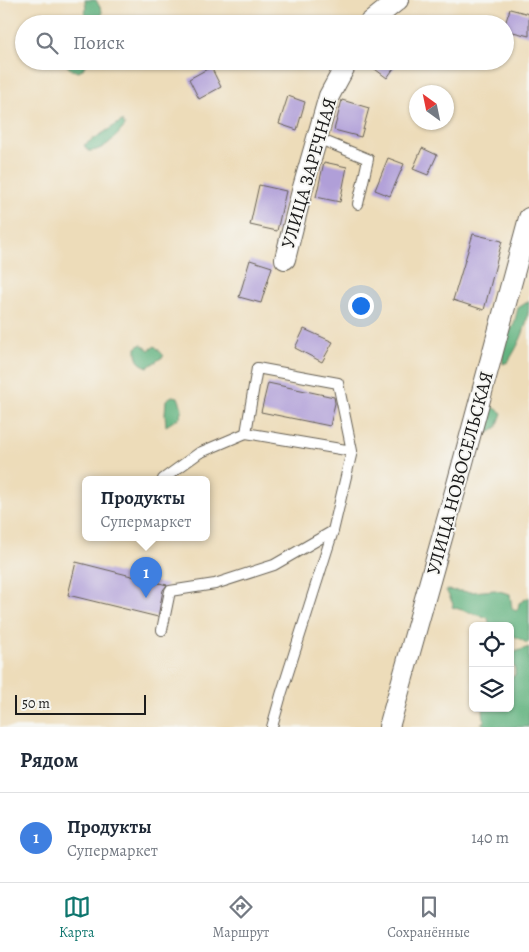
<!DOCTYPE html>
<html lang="ru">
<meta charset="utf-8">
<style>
:root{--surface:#fff;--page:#f2f2f3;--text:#1f2937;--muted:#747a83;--line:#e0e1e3;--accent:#0f766e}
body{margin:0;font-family:Alegreya,serif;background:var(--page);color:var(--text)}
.controls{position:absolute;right:15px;bottom:15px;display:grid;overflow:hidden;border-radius:8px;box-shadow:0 1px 4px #0004}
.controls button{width:45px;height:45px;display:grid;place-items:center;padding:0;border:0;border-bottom:1px solid var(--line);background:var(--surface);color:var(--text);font:25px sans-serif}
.compass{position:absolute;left:409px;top:85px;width:45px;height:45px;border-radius:50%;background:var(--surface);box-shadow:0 1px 4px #0004;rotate:327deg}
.scale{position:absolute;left:15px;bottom:12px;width:131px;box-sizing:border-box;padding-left:5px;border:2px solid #1c1c1c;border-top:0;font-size:14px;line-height:18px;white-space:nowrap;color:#1c1c1c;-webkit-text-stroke:4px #f6f6f2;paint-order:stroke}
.you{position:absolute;left:360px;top:305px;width:18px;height:18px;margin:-12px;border:4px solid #fff;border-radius:50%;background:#1a73e8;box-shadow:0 0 0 8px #1a73e833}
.badge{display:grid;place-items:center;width:32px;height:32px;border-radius:50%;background:var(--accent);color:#fff;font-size:16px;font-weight:700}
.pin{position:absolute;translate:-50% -41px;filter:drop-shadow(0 1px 2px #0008)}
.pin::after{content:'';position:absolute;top:26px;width:18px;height:15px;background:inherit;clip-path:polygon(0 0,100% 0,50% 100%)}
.popup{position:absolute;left:82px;top:476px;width:128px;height:65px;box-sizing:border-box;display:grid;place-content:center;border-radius:8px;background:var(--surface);filter:drop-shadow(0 1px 4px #0005);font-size:16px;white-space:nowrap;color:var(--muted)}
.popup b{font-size:19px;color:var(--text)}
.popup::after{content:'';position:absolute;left:50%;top:100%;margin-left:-10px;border:10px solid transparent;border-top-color:var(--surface)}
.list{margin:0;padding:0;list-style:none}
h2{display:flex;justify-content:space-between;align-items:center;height:65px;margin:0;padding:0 20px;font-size:21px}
h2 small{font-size:16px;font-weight:400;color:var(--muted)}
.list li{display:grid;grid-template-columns:32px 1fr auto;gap:15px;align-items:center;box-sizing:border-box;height:90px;padding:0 20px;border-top:1px solid var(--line)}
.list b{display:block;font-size:19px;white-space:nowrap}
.list p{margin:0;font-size:16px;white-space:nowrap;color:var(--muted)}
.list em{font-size:16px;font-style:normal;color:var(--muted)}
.icon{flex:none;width:28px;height:28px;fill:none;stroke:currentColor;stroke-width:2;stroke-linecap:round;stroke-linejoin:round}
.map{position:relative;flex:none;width:529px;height:727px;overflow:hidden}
.search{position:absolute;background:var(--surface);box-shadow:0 1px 4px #0004;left:15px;right:15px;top:15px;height:55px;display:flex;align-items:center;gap:12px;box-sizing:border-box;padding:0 18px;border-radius:28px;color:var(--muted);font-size:19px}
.sheet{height:155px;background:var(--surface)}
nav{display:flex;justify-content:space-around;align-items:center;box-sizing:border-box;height:70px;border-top:1px solid var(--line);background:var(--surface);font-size:14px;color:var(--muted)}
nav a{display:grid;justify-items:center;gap:2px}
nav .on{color:var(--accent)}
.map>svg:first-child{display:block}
.forest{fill:#62b27f;stroke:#3f674e}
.building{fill:#b09fd8}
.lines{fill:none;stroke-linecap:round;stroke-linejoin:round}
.lane-casing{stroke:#655f53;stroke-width:12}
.street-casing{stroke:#655f53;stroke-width:22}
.lane{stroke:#fff;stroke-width:10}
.street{stroke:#fff;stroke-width:20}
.labels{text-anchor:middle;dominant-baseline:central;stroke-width:4;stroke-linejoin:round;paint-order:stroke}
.street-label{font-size:19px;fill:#1c1c1c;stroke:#f6f6f2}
</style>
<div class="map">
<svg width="529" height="727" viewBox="0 0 529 727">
<rect width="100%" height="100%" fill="#f6f6f2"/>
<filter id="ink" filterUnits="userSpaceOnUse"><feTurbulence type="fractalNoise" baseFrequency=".02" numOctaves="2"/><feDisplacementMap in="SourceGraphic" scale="10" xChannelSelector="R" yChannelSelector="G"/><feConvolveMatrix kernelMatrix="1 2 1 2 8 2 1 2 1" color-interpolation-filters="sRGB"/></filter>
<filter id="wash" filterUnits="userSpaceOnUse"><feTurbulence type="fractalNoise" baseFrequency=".0096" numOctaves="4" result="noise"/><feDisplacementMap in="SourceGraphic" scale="20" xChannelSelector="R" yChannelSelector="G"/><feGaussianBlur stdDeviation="1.12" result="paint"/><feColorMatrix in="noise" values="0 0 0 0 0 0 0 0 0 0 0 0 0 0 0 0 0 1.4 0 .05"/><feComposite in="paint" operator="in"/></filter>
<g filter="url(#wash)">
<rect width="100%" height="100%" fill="#eddcb9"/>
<g class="forest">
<path d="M85 0H96L102 11 101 22 92 18 89 20 88 24H75L84 18 86 8Z"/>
<path d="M66 61H87L83 69 79 72 72 70 67 66Z"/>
<path d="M122 121 125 126C116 137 103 152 88 151L84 145Z"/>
<path d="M529 301C529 324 520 343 508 362L503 364 502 345 514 324 518 308Z"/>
<path d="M141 344 149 350 155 346 164 356 148 367C137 363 136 359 136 348Z"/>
<path d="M172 396 178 397 182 408 180 417 166 426 165 414 166 400Z"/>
<path d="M492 406 502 413 497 427 488 433 479 428 486 421 484 409Z"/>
<path d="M446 590 472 592 495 590 510 594 512 608 516 611 518 609 519 603 529 597V642L527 643 514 636 510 639V626H494L489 623 488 618 452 607 453 604Z"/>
<path d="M510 647 512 653 529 647V727H488L481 723 484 722 483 709 510 708V678L515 675V667L510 663Z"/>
</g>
<g id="blocks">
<g class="building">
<path d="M510 9 529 14V36L505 30V24Z"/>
<path d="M364 61H399L387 78Z"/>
<path d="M211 67 221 87 199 99 189 79Z"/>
<path d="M288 96 305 102 297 130 279 124Z"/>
<path d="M342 100 369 108 361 137 334 130Z"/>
<path d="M422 148 437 155 428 175 413 169Z"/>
<path d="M388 158 404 164 390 196 375 190Z"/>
<path d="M324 162 347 167 340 202 316 197Z"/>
<path d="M259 185 286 191 277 231 250 225Z"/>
<path d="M473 234 502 241 484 310 453 300Z"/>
<path d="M250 260 272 267 261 303 239 297Z"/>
<path d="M304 329 333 342 322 362 295 348Z"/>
<path d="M268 383 334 397 335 403 330 426 261 412Z"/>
<path d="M76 562 167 585 163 590 158 617 68 595Z"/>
</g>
</g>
</g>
<g filter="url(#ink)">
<use href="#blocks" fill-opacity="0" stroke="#655f53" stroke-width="1"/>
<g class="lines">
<g class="lane-casing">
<g id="lane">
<path d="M317 138 368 159 358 204"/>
<path d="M163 479 199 453 246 433"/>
<path d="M162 630 170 591 215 584 274 565 333 531"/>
<path d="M272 727 281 695 333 531 352 451 338 383 257 368 246 433 352 451"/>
</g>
</g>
<g class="street-casing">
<g id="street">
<path d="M368 24 398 0"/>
<path d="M285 259 302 191 329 96 348 61"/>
<path d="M389 727 456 488 529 218"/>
</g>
</g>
<use href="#lane" class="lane"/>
<use href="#street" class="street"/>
</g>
</g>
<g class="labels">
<g class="street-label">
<text transform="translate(309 173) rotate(-74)">УЛИЦА ЗАРЕЧНАЯ</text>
<text transform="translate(460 473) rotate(-75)">УЛИЦА НОВОСЕЛЬСКАЯ</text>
</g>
</g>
</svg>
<div class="controls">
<button><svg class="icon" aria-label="locate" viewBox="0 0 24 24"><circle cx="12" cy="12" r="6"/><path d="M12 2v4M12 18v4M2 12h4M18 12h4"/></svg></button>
<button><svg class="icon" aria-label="layers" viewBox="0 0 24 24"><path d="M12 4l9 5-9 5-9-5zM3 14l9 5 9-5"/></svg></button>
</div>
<svg class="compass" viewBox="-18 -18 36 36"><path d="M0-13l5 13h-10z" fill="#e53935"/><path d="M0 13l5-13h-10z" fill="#747a83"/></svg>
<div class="scale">50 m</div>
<div class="you"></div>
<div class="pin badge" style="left:146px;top:598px;background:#3f7fe0">1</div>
<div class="popup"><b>Продукты</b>Супермаркет</div>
<div class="search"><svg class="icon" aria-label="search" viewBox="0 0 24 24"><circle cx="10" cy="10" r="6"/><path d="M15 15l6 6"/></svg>Поиск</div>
</div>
<section class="sheet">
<h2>Рядом<small></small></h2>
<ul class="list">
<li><span class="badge" style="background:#3f7fe0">1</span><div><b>Продукты</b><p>Супермаркет</p></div><em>140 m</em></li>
</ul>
</section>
<nav>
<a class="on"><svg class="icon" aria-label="map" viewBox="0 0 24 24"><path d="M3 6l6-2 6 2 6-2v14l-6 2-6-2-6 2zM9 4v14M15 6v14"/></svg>Карта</a>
<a><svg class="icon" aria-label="directions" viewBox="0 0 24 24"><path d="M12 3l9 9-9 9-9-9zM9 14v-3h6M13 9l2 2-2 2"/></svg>Маршрут</a>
<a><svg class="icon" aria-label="saved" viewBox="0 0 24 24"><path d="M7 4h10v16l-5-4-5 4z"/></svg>Сохранённые</a>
</nav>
